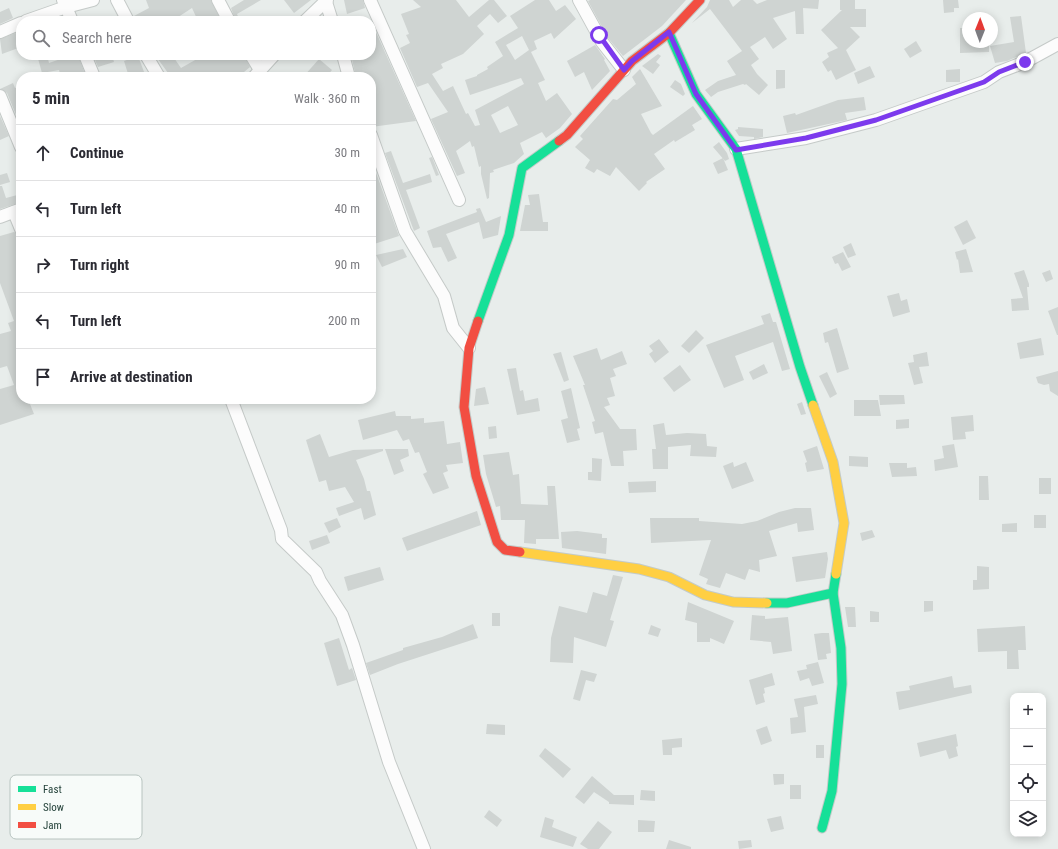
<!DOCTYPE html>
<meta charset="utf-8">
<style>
:root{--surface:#fff;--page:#f2f2f3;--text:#2b2b33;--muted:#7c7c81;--line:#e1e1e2}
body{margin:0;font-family:"Roboto Condensed",sans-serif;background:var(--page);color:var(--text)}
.controls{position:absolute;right:12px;bottom:12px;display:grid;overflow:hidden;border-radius:8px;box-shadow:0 2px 10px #0003}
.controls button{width:36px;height:36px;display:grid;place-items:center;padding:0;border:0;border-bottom:1px solid var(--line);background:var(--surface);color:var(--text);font:20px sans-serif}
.compass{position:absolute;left:962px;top:12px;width:36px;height:36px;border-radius:50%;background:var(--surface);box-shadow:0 2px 10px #0003;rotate:1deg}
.stop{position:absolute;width:12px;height:12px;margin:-9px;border:3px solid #7c3aed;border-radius:50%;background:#fff}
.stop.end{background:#7c3aed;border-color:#fff;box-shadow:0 1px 4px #0008}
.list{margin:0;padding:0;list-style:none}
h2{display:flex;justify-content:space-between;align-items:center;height:52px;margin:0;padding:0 16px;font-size:17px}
h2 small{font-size:13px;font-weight:400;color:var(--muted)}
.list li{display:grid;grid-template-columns:26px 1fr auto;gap:12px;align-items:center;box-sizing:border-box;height:56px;padding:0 16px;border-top:1px solid var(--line)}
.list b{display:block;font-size:15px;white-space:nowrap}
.list em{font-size:13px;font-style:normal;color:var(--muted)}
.icon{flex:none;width:22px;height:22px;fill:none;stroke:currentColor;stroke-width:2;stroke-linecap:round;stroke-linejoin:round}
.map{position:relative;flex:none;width:1058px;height:849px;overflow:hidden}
.search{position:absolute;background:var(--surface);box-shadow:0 2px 10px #0003;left:16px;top:16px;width:360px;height:44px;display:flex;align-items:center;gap:10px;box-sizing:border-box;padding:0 14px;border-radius:16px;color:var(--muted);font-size:15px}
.panel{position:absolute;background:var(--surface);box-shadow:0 2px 10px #0003;left:16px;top:72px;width:360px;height:332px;border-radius:16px}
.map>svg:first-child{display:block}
.building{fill:#cfd4d2;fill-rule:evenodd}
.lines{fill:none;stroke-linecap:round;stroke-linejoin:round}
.street-casing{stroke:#c5cac8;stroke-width:14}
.fast-casing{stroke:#c3cbc8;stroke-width:11}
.slow-casing{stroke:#c3cbc8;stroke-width:11}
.jam-casing{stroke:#c3cbc8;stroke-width:11}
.street{stroke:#fcfcfc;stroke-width:12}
.fast{stroke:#16e098;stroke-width:9}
.slow{stroke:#ffcf43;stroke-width:9}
.jam{stroke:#f24e42;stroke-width:9}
.route{stroke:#7c3aed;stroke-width:5}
.key{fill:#f7fbf9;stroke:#b8c4c0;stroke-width:1}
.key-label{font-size:11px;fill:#24423a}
</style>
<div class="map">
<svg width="1058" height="849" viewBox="0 0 1058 849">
<rect width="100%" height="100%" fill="#e8edeb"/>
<g class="building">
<path d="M146 0H211L221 21H198L192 8 172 21H135L134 16 149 8Z"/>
<path d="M244 0H261L237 14 240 21H236L231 8Z"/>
<path d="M284 0H311L294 13Z"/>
<path d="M344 0H363L365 8 347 14Z"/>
<path d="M413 0H456L469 17 489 0H494L507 16 498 23 490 14 477 26 484 34 463 54 441 64 443 68 432 74 443 91 453 86 466 114 468 113 475 126 480 125 475 110 524 84 521 78 470 95 465 80 477 76V75L488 69 487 67 503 56 495 42 518 28 510 16 535 0H549L556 11 565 5 576 19 554 39 551 33 534 41 537 49 531 52 545 80 538 83 546 101 557 93 572 114 560 128 546 138 542 132 520 143 524 154 514 163 493 170 494 172 490 173 489 198 487 199 481 174V166L479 167 474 146 472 147 470 141 456 151 465 173 457 176 431 119 448 112 428 83 417 87 400 48 410 43 406 35 409 34 401 14 421 7ZM522 36 529 50 515 60 506 45ZM508 106 518 125 500 133 491 115Z"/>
<path d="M590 0H686L662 26 623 56 608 38 588 1Z"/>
<path d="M710 0H729L733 7 741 0H753L757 4 767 0H819L818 9 803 8 804 34H796L795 11 773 18 787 39 773 49 765 37 750 47 759 59 751 65 757 74 768 85 759 95 746 84 745 85 743 84 718 92 711 97 705 90 718 81 736 75 727 61 742 51 710 9 692 23 707 7Z"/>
<path d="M840 0H855V9H866V27H850L860 37 846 50 856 70 836 80 831 70 828 72 822 62 829 57 827 53 838 48 821 30 842 10H840Z"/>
<path d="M943 0H958L959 8H954V12L944 13Z"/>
<path d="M9 8 13 18 0 24V12Z"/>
<path d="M1021 16 1026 53 1007 61 995 63 990 46 1014 42 1010 17Z"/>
<path d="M371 21 416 121 371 127V77H356L351 55H371Z"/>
<path d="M960 28H968V42H989V52L960 53Z"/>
<path d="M21 31V47L2 54 0 39Z"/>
<path d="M916 41 922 51 910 58 904 49Z"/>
<path d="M595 45 605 59 604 60 610 71 592 90 584 72 575 77 567 61Z"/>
<path d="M658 54 661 56 656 62 660 65 653 74 642 66Z"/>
<path d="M37 55H47L49 63 72 55H78L85 74 76 77H61L59 70 42 73Z"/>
<path d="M93 55H112L114 62 98 67Z"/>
<path d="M155 55H172L181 68 204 55H244L250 67 238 77H171Z"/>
<path d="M138 56 146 77H129L124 61Z"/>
<path d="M319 59 332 70 326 77H303Z"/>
<path d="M870 66 875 77 858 84 854 73Z"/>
<path d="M640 69 662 106 641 114 651 133 653 135 693 106 702 119 692 125 695 130 675 142 674 140 654 154 665 169 646 182 647 183 639 191 616 167 610 176 597 169 594 173 585 168 590 160 575 147 583 139 580 136 613 99 617 100 636 84 632 77Z"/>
<path d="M960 69V82H946V70Z"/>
<path d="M776 70H785V88L776 89Z"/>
<path d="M675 80 681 84 685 94 683 96 670 87Z"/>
<path d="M13 83 15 88 21 86V127L7 93 0 89Z"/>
<path d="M864 97 866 110 845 113 847 120 787 133 783 116 795 113 796 115 838 100Z"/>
<path d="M0 116 9 136 0 140Z"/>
<path d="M738 127 763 129V137L754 139V137L739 136 735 130 738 129Z"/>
<path d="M719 142 727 153 729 159 725 161 713 147Z"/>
<path d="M391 151 403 183 430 174 432 182 406 190 420 228 414 231 385 153Z"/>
<path d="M432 157 439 175 436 176 429 158Z"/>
<path d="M723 158 728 170 718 174 713 163Z"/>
<path d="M371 159 399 236 371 245Z"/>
<path d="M7 173 10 182 0 185V175Z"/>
<path d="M0 186H2L6 198 21 194V202L0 209Z"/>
<path d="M539 194 543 222H548V231H520L525 205H530L528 195Z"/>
<path d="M480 208 486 222 501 216 498 235 483 239 479 222 446 234 457 258 448 262 441 247 433 248 427 231 477 212 476 209Z"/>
<path d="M967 220 976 238 963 245 954 227Z"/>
<path d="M14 232 21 236V399H28L34 414 0 425V389L14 385 7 366 0 368V334L11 331 8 323 14 321 0 283V236Z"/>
<path d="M851 243 856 255 848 258 843 247Z"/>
<path d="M403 249 407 257 382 267 376 255Z"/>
<path d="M966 249 973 272 960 273 958 259 957 260 955 252Z"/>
<path d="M843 252 851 267 842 271 838 263 835 264 832 257Z"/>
<path d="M1024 270 1029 284V287H1027L1029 310 1012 311 1011 299 1023 298 1014 273Z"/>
<path d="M1050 270 1053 279 1046 282 1042 273Z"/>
<path d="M899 293 901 301 907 299 910 312 893 317 887 296Z"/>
<path d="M1058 307V335H1057L1048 311Z"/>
<path d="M770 313 773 322H776L790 369 782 371 773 342 735 356 744 380 724 388 706 345 764 324 761 316Z"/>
<path d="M837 328 849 369 837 373 828 342 825 343 823 333Z"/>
<path d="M696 330 704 338 689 353 681 346Z"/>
<path d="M1041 338 1044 355 1020 359 1017 343Z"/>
<path d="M659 339 669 352 655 363 649 354 653 351 649 346Z"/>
<path d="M597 348 601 360 622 351 627 364 613 369 616 376 610 378 615 396 607 398 610 405 604 407 620 429H636L637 450 623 451 624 466H611L603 432 595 434 592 422 595 421 583 385H585L573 356Z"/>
<path d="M561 352 569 380 564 382 553 354Z"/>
<path d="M927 352 929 366 919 367 923 383 914 385 908 363 914 362 913 355Z"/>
<path d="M764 364 768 373 753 380 749 372Z"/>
<path d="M680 365 691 380 674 392 663 378Z"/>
<path d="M516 368 520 391 523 390 525 401 538 398 540 411 517 415 507 369Z"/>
<path d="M1058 371V396L1050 391 1049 384 1044 385 1038 383 1036 377Z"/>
<path d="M827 372 837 394 830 398 819 376Z"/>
<path d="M485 387 489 404 474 406 476 389Z"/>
<path d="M571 388 580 428 577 429 580 440 567 443 561 420 568 418 561 391Z"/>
<path d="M879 395H904L905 404 880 405Z"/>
<path d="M854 400H878L881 416H854Z"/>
<path d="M802 402 806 414 801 415 797 404Z"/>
<path d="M395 411 396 416H411V419L424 418V423L444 421 447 444 460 442 463 463 446 465 448 471 443 473 449 488 433 494 423 474 427 472 419 452 415 453 409 439 403 441 397 430 363 440 358 420Z"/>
<path d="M973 415 974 431 965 432 966 439 953 440 951 417Z"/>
<path d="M909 419V428L896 429V420Z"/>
<path d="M664 423 666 435 687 433 706 434 707 446 717 447 716 457 690 456 691 445 668 447V469H653L652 449H656L653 425Z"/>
<path d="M496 426 497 438 489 439 488 427Z"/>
<path d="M320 434 329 457 353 450 383 449V451L356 460 364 479 367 491H370L376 515 364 520 361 508 339 516 336 508 354 502 345 487 329 491 326 480 319 482 306 440Z"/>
<path d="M954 444 958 467 935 471 934 460 944 458 942 446Z"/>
<path d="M817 446 824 469 807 472 805 463 807 462 803 451Z"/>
<path d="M385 449H408L409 456 400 460 404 471 394 475Z"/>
<path d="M509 452 513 475 519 474 521 504 548 505 547 486H555L559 539H536V544L524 543 525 520H501L500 506 496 507 486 474 483 455Z"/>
<path d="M849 456 868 457V467L849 466Z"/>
<path d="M592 458 602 459 601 481 588 480V472H592Z"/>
<path d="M733 462 734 467 746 462 754 481 732 489 723 466Z"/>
<path d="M889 463H907V468L916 467 917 476 892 477Z"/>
<path d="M979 476H988L989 500H979Z"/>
<rect x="1039" y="478" width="12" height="16"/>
<path d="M656 481V492L629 493 628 482Z"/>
<path d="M795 508H811L814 530 798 532 797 523 769 531 777 556 759 560 760 572 749 569 745 580 726 573 720 588 706 584 708 579 699 575 711 540 651 543 650 518H699V521L742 524 757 521 779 512Z"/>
<path d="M477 511 481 525 407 551 402 538Z"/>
<rect x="1034" y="515" width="12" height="13"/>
<path d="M337 518 341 527 329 533 324 523Z"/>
<path d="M1017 523V532H1002V524Z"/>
<path d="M872 530 875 537 862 541 860 533Z"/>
<path d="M577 531 602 534V538H607L606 554 562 548 561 532Z"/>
<path d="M327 535 330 543 312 550 309 541Z"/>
<path d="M827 552 828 559 825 578 796 582 792 557Z"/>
<path d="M977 566 989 567V589L973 590V580H977Z"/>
<path d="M380 567 384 580 348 591 344 577Z"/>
<path d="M613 575 623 577 610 620 614 621 606 647 574 637 573 663 550 662 551 638 559 606 587 613 593 592 607 596Z"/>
<path d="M924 601H933V611L924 612Z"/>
<path d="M688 602 734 621 724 644 710 638V642H697V623L685 620Z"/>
<path d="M845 607H855L856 627H848Z"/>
<path d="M870 611 879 612V622H870Z"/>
<rect x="492" y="613" width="8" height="13"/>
<path d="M752 615 765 616V619L788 617 792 651 773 654 771 642 750 640Z"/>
<path d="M473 624 478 638 398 664 370 675 366 663 403 650V648L442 637Z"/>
<path d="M651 625 661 629 658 637 648 634Z"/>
<path d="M1025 626 1026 650H1018L1019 669H1007V651L978 652 977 629Z"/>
<path d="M822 633H829L831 653 826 654 827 659 818 660 814 634Z"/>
<path d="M339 638 349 670 352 668 356 680 337 686 324 643Z"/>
<path d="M818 662 824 683 812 686 809 678 800 681 797 671 807 669 806 665Z"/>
<path d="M581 670 597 674 594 682 586 680 580 701 573 699Z"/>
<path d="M772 673 775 685 764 688 765 693 763 694 765 702 756 705 749 680Z"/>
<path d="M952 676 954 688 971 685 972 693 899 710 896 692 910 690 909 686Z"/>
<path d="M816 695 818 704 804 707 806 732 791 734 790 718 798 717 794 699Z"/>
<path d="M487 724 505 725V735L486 734Z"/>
<path d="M767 726 772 741 761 745 756 730Z"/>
<path d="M956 734 958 746 956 747 958 756 949 759 946 750 920 757 917 743Z"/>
<path d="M682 738V747L672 748V755H663L662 740Z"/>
<rect x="816" y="745" width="8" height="13"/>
<path d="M545 748 571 769 563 778 539 756Z"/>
<path d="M773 774H784V784L774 785Z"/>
<path d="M592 776 614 795H634V805L609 804V802L594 792 584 804 575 797Z"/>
<rect x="790" y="785" width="11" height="14"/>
<path d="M641 790 655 791V801L640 800Z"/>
<path d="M489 810 502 820 497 827 484 817Z"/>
<path d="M781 816 784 829 771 832 767 819Z"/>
<path d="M545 817 554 820 552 827 577 837 573 847 540 837Z"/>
<path d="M638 820 655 821 654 832H638Z"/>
<path d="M598 821 612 832 599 849H588L580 844Z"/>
<path d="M669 840 691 847V849H666Z"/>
<path d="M751 840 752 847 739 849 738 841Z"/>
</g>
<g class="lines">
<g class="street-casing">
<g id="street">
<path d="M63 0 72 21"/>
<path d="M117 0 128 21"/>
<path d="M218 0 229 21"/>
<path d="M370 0 459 200"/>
<path d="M579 0 602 42 624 70"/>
<path d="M326 2 332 21"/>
<path d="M26 21 66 7 93 0"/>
<path d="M305 21 327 0"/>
<path d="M0 32 21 23"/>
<path d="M85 55 94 77"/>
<path d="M146 55 159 77"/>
<path d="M251 55 260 70"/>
<path d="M343 55 349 77"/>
<path d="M254 77 274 55"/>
<path d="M0 96 21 147"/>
<path d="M371 135 405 231 444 296 453 328 469 348"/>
<path d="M736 149 806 138 876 120 984 82 999 72 1025 62 1058 44"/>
<path d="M14 212 21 229"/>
<path d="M0 217 21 209"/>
<path d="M231 399 281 530 282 539 316 572 320 581 342 615 353 645 389 762 424 849"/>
</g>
</g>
<g class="fast-casing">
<g id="fast">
<path d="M669 33 696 94 736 149 800 367 813 405"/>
<path d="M478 321 509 235 522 168 559 141"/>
<path d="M767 603H787L833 593"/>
<path d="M822 828 832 791 842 684 841 648 833 593 836 574"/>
</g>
</g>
<g class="slow-casing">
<g id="slow">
<path d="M813 405 833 462 844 523 836 574"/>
<path d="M520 552 639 569 669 577 705 595 733 602 767 603"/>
</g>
</g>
<g class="jam-casing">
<g id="jam">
<path d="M559 141 567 135 632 61 669 33 700 0"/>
<path d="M478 321 469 348 464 407 476 476 497 542 505 550 520 552"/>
</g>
</g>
<use href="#street" class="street"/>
<use href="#fast" class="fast"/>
<use href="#slow" class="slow"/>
<use href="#jam" class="jam"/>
</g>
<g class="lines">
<path class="route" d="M599 35 624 70 632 61 669 32 696 94 736 150 806 138 876 120 984 82 999 72 1025 62"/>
</g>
<rect x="10" y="775" width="132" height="64" rx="6" class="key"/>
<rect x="18" y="786" width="18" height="6" fill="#16e098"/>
<rect x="18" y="804" width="18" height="6" fill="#ffcf43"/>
<rect x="18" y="822" width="18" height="6" fill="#f24e42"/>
<g class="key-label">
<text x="43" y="793">Fast</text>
<text x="43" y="811">Slow</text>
<text x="43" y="829">Jam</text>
</g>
</svg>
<div class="controls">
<button>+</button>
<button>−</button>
<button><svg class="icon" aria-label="locate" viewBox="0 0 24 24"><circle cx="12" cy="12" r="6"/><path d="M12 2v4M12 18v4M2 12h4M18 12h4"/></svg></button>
<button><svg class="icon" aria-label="layers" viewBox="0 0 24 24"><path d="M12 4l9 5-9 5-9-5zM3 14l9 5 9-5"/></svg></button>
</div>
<svg class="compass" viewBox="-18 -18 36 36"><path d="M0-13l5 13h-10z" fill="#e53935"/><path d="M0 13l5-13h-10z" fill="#7c7c81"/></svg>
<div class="stop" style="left:599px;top:35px"></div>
<div class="stop end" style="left:1025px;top:62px"></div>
<div class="search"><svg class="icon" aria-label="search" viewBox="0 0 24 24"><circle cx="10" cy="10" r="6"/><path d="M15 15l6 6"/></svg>Search here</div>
<section class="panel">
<h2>5 min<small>Walk · 360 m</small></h2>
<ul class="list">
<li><svg class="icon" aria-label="ahead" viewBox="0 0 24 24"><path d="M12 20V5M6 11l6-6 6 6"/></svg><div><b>Continue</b></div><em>30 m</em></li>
<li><svg class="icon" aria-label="left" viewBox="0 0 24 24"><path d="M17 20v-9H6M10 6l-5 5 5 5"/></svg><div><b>Turn left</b></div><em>40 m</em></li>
<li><svg class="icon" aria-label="right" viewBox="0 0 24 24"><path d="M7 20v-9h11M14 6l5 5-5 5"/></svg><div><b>Turn right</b></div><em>90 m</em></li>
<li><svg class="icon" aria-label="left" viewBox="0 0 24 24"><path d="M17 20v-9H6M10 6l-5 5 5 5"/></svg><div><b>Turn left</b></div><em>200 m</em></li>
<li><svg class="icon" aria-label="arrive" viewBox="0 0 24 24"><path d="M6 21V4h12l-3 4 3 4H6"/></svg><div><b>Arrive at destination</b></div></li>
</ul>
</section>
</div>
